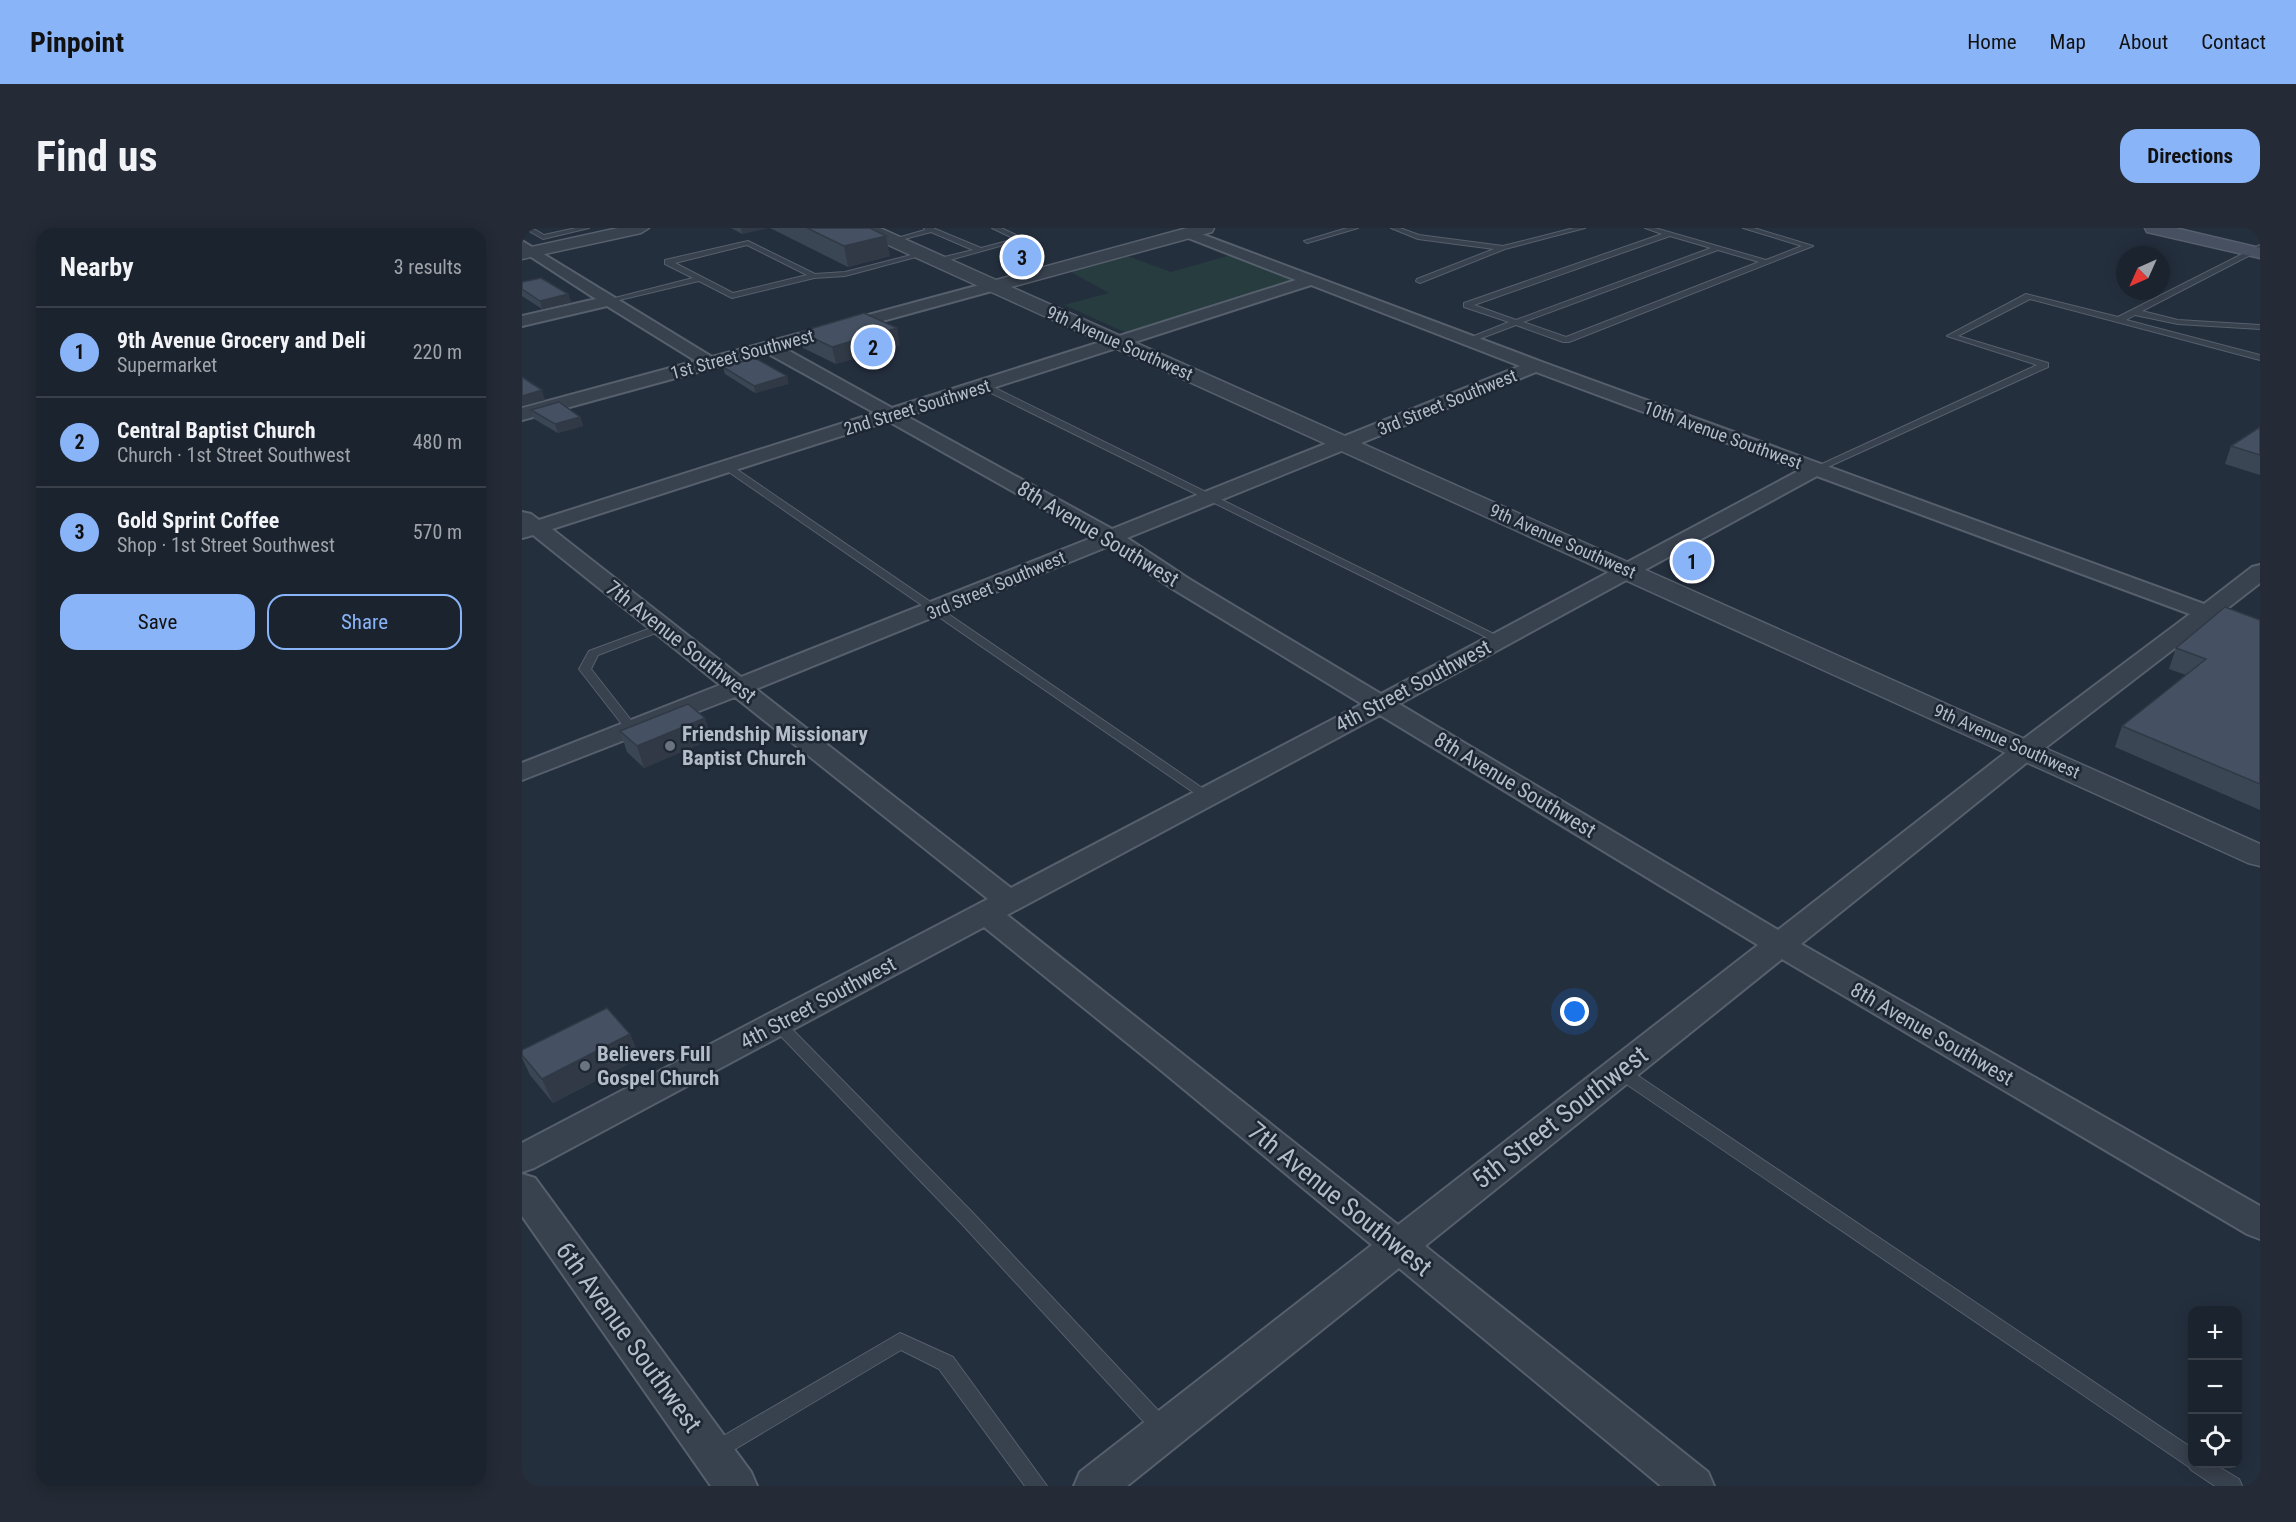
<!DOCTYPE html>
<meta charset="utf-8">
<style>
:root{--surface:#1b232e;--page:#242b36;--text:#f1f3f6;--muted:#a0a4aa;--line:#39404a;--accent:#8ab4f8}
body{margin:0;font-family:"Roboto Condensed",sans-serif;background:var(--page);color:var(--text)}
.controls{position:absolute;right:18px;bottom:18px;display:grid;overflow:hidden;border-radius:12px;box-shadow:0 3px 15px #0003}
.controls button{width:54px;height:54px;display:grid;place-items:center;padding:0;border:0;border-bottom:2px solid var(--line);background:var(--surface);color:var(--text);font:30px sans-serif}
.compass{position:absolute;left:1594px;top:18px;width:54px;height:54px;border-radius:50%;background:var(--surface);box-shadow:0 3px 15px #0003;rotate:225deg}
.you{position:absolute;left:1053px;top:784px;width:21px;height:21px;margin:-15px;border:4px solid #fff;border-radius:50%;background:#1a73e8;box-shadow:0 0 0 9px #1a73e833}
.badge{display:grid;place-items:center;width:39px;height:39px;border-radius:50%;background:var(--accent);color:#111;font-size:20px;font-weight:700}
.pin{position:absolute;translate:-50% -50%;border:3px solid #fff;box-shadow:0 2px 6px #0006}
.list{margin:0;padding:0;list-style:none}
h2{display:flex;justify-content:space-between;align-items:center;height:78px;margin:0;padding:0 24px;font-size:26px}
h2 small{font-size:20px;font-weight:400;color:var(--muted)}
.list li{display:grid;grid-template-columns:39px 1fr auto;gap:18px;align-items:center;box-sizing:border-box;height:90px;padding:0 24px;border-top:2px solid var(--line)}
.list b{display:block;font-size:22px;white-space:nowrap}
.list p{margin:0;font-size:20px;white-space:nowrap;color:var(--muted)}
.list em{font-size:20px;font-style:normal;color:var(--muted)}
.actions{display:flex;gap:12px;padding:18px 24px}
.actions a{flex:1;padding:14px 0;border:2px solid var(--accent);border-radius:18px;text-align:center;font-size:21px;color:var(--accent)}
.actions .main{background:var(--accent);color:#111}
.icon{flex:none;width:33px;height:33px;fill:none;stroke:currentColor;stroke-width:2;stroke-linecap:round;stroke-linejoin:round}
.map{position:relative;flex:none;width:1738px;height:1258px;overflow:hidden;border-radius:18px}
header{display:flex;align-items:center;gap:36px;box-sizing:border-box;height:84px;padding:0 30px;background:var(--accent);color:#111}
header strong{font-size:28px}
nav{display:flex;gap:33px;margin-inline-start:auto;font-size:21px}
.intro{display:flex;align-items:center;justify-content:space-between;box-sizing:border-box;height:144px;padding:0 36px}
h1{margin:0;font-size:42px}
.button{padding:15px 27px;border-radius:18px;background:var(--accent);color:#111;font-size:21px;font-weight:700}
main{display:flex;gap:36px;padding:0 36px}
aside{flex:1;background:var(--surface);border-radius:18px;box-shadow:0 3px 15px #0003}
.map>svg:first-child{display:block}
.green{fill:#263c3f}
.lines{fill:none;stroke-linecap:round;stroke-linejoin:round}
.service-casing{stroke:#565f6c;stroke-width:2}
.minor-casing{stroke:#565f6c;stroke-width:4}
.tertiary-casing{stroke:#565f6c;stroke-width:3}
.secondary-casing{stroke:#565f6c;stroke-width:3}
.service{fill:#38414e;fill-rule:evenodd}
.minor{fill:#38414e;fill-rule:evenodd}
.tertiary{fill:#38414e;fill-rule:evenodd}
.secondary{fill:#465061;fill-rule:evenodd}
.wall{fill:#3b4654}
.shaded-wall{fill:#303945}
.building{fill:#455162;stroke:#303945;stroke-width:1.5}
.worship-dot{fill:#6b7280;stroke:#1d2633;stroke-width:2}
.labels{text-anchor:middle;dominant-baseline:central;stroke-width:5;stroke-linejoin:round;paint-order:stroke}
.far-street-label{font-size:18px;fill:#b4bcc9;stroke:#1d2633}
.street-label{font-size:21px;fill:#b4bcc9;stroke:#1d2633}
.poi-label{font-size:21px;font-weight:bold;fill:#b4bcc9;stroke:#1d2633;text-anchor:start}
.near-street-label{font-size:26px;fill:#b4bcc9;stroke:#1d2633}
</style>
<header>
<strong>Pinpoint</strong>
<nav><a>Home</a><a>Map</a><a>About</a><a>Contact</a></nav>
</header>
<div class="intro"><h1>Find us</h1><a class="button">Directions</a></div>
<main>
<aside>
<h2>Nearby<small>3 results</small></h2>
<ul class="list">
<li><span class="badge">1</span><div><b>9th Avenue Grocery and Deli</b><p>Supermarket</p></div><em>220 m</em></li>
<li><span class="badge">2</span><div><b>Central Baptist Church</b><p>Church · 1st Street Southwest</p></div><em>480 m</em></li>
<li><span class="badge">3</span><div><b>Gold Sprint Coffee</b><p>Shop · 1st Street Southwest</p></div><em>570 m</em></li>
</ul>
<div class="actions"><a class="main">Save</a><a>Share</a></div>
</aside>
<div class="map">
<svg width="1738" height="1258" viewBox="0 0 1738 1258">
<rect width="100%" height="100%" fill="#242f3e"/>
<path class="green" d="M603 27 649 44 709 27 777 52 607 106 542 77 587 65 547 43Z"/>
<g class="lines">
<g class="service-casing">
<g id="service">
<path d="M2 0H10L22 7 54 0H67L21 11Z"/>
<path d="M402 0H411L459 20 493 11 470 0H479L503 11 417 35 413 33 414 31 451 22 409 4 371 14 368 12 403 2Z"/>
<path d="M825 0H836L785 15 782 13Z"/>
<path d="M869 0H878L897 7 981 18 1052 0H1063L983 21 898 55 894 53 895 51 972 21 896 11Z"/>
<path d="M1123 0H1133L1244 32 1280 18 1221 0H1232L1291 18 1047 114H1041L994 97 949 114 942 112 987 94 942 79V75L1140 6ZM1148 8 1189 20 994 92 952 77ZM1196 22 1237 34 1044 109 1001 94Z"/>
<path d="M226 13 293 46 323 44 401 24 405 26 323 48 292 50 210 70 177 53 89 74 85 72 171 50 143 36V32ZM225 17 285 47 211 65 153 35Z"/>
<path d="M1738 17V22L1620 83 1656 92 1738 97V101L1656 96 1613 87 1604 92 1738 127V132L1508 71 1436 108 1526 135V139L1297 243 1289 241 1515 137 1425 108 1504 66 1596 89Z"/>
<path d="M459 156H465L984 412 982 414H974L459 160Z"/>
<path d="M201 236H207L692 568 686 572 681 571 201 240Z"/>
<path d="M140 396 144 397V401L76 427 69 441 116 501 110 505 106 504 57 441 67 423Z"/>
<path d="M256 791 261 792 450 984 648 1195 651 1201 648 1207 641 1210 634 1207 438 994 251 800 248 796 251 792Z"/>
<path d="M1097 837 1103 839 1670 1220V1236H1692L1717 1251 1720 1258H1693L1669 1242 1667 1239 1091 847 1089 843 1091 839Z"/>
<path d="M378 1105 431 1129 525 1258H503L417 1141 379 1122 198 1230 191 1233 184 1230 181 1224 184 1218Z"/>
</g>
</g>
<g class="minor-casing">
<g id="minor">
<path d="M666 1 1020 134 1682 376 1730 339 1738 337V355L1702 383 1738 396V411L1688 393 1514 527 1279 716 1738 978V1011L1725 1006 1260 731 903 1018 1186 1244 1192 1258H1139L877 1040 605 1258H552L558 1244 850 1017 635 839 462 699 12 940 0 944V915L466 671 213 469 0 552V535L198 457 11 307 0 310V284L9 286 17 292 353 185 245 125 0 192V180L174 133 85 78 0 98V88L74 71 0 23V13L190 129 465 55H477L479 58 477 61 262 120 370 180 774 52 661 8 659 5 661 2ZM789 57 998 138 590 301 384 188ZM1014 144 1278 242 859 466 667 351 605 310ZM366 193 572 309 219 449 30 301ZM1295 248 1668 386 1496 515 1256 702 877 476ZM587 318 651 361 840 476 489 660 234 461ZM858 487 1236 717 876 997 485 687Z"/>
<path d="M0 946 13 950 229 1244 235 1258H189L0 988Z"/>
</g>
</g>
<g class="tertiary-casing">
<g id="tertiary">
<path d="M96 0H127L119 5 0 31V21Z"/>
<path d="M336 0H358L474 52 665 0H692L690 4 489 59 1738 616V638L1726 635 465 62 338 4Z"/>
</g>
</g>
<g class="secondary-casing">
<path id="secondary" d="M1623 0H1653L1738 20V30L1625 4Z"/>
</g>
<use href="#service" class="service"/>
<use href="#minor" class="minor"/>
<use href="#tertiary" class="tertiary"/>
<use href="#secondary" class="secondary"/>
</g>
<g class="wall">
<path d="M209 0H245L220 6Z"/>
<path d="M248 0H348L368 28 326 39Z"/>
<path d="M0 54 46 66 49 74 20 81 0 68Z"/>
<path d="M278 104 378 117 314 136 281 120Z"/>
<path d="M201 139 265 148 266 156 233 165 203 146Z"/>
<path d="M9 182 58 189 61 198 36 205 12 191Z"/>
<path d="M1738 199V247L1703 236 1709 218Z"/>
<path d="M1738 392V582L1593 519 1600 498 1664 447 1647 441 1654 420Z"/>
<path d="M98 503 190 511 122 540 105 524Z"/>
<path d="M108 806 118 830 31 875 8 847 0 830V822Z"/>
</g>
<g class="shaded-wall">
<path d="M219 0H245L220 6Z"/>
<path d="M364 8 368 28 326 39 322 18Z"/>
<path d="M46 66 49 74 20 81 18 73Z"/>
<path d="M375 100 378 117 314 136 310 119Z"/>
<path d="M265 148 266 156 233 165 232 158Z"/>
<path d="M20 162 23 172 0 178V168Z"/>
<path d="M58 189 61 198 36 205 33 196Z"/>
<path d="M183 490 190 511 122 540 115 518Z"/>
<path d="M108 806 118 830 31 875 20 851Z"/>
</g>
<g class="building">
<path d="M285 0H348L364 8 322 18Z"/>
<path d="M19 50 46 66 18 73 0 61V54Z"/>
<path d="M342 85 375 100 310 119 278 104Z"/>
<path d="M233 130 265 148 232 158 201 139Z"/>
<path d="M0 149 20 162 0 168Z"/>
<path d="M37 174 58 189 33 196 9 182Z"/>
<path d="M1738 199V227L1709 218Z"/>
<path d="M1703 379 1738 392V556L1600 498 1684 431 1654 420Z"/>
<path d="M166 476 183 490 115 518 98 503Z"/>
<path d="M85 780 108 806 20 851 0 827V822Z"/>
</g>
<g class="worship-dot">
<circle cx="148" cy="518" r="6"/>
<circle cx="63" cy="838" r="6"/>
</g>
<g class="labels">
<g class="far-street-label">
<text transform="translate(598 115) rotate(24)">9th Avenue Southwest</text>
<text transform="translate(220 126) rotate(-15)">1st Street Southwest</text>
<text transform="translate(925 174) rotate(-22)">3rd Street Southwest</text>
<text transform="translate(395 179) rotate(-17)">2nd Street Southwest</text>
<text transform="translate(1201 207) rotate(20)">10th Avenue Southwest</text>
<text transform="translate(1041 313) rotate(24)">9th Avenue Southwest</text>
<text transform="translate(474 357) rotate(-23)">3rd Street Southwest</text>
<text transform="translate(1485 513) rotate(24)">9th Avenue Southwest</text>
</g>
<g class="street-label">
<text transform="translate(576 306) rotate(31)">8th Avenue Southwest</text>
<text transform="translate(159 414) rotate(38)">7th Avenue Southwest</text>
<text transform="translate(891 458) rotate(-28)">4th Street Southwest</text>
<text transform="translate(993 557) rotate(31)">8th Avenue Southwest</text>
<text transform="translate(296 775) rotate(-28)">4th Street Southwest</text>
<text transform="translate(1410 806) rotate(30)">8th Avenue Southwest</text>
</g>
<g class="poi-label">
<text x="160" y="506">Friendship Missionary<tspan x="160" dy="24">Baptist Church</tspan></text>
<text x="75" y="826">Believers Full<tspan x="75" dy="24">Gospel Church</tspan></text>
</g>
<g class="near-street-label">
<text transform="translate(1038 889) rotate(-38)">5th Street Southwest</text>
<text transform="translate(818 971) rotate(39)">7th Avenue Southwest</text>
<text transform="translate(107 1109) rotate(54)">6th Avenue Southwest</text>
</g>
</g>
</svg>
<div class="controls">
<button>+</button>
<button>−</button>
<button><svg class="icon" aria-label="locate" viewBox="0 0 24 24"><circle cx="12" cy="12" r="6"/><path d="M12 2v4M12 18v4M2 12h4M18 12h4"/></svg></button>
</div>
<svg class="compass" viewBox="-18 -18 36 36"><path d="M0-13l5 13h-10z" fill="#e53935"/><path d="M0 13l5-13h-10z" fill="#a0a4aa"/></svg>
<div class="you"></div>
<div class="pin badge" style="left:1170px;top:333px">1</div>
<div class="pin badge" style="left:351px;top:119px">2</div>
<div class="pin badge" style="left:500px;top:29px">3</div>
</div>
</main>
